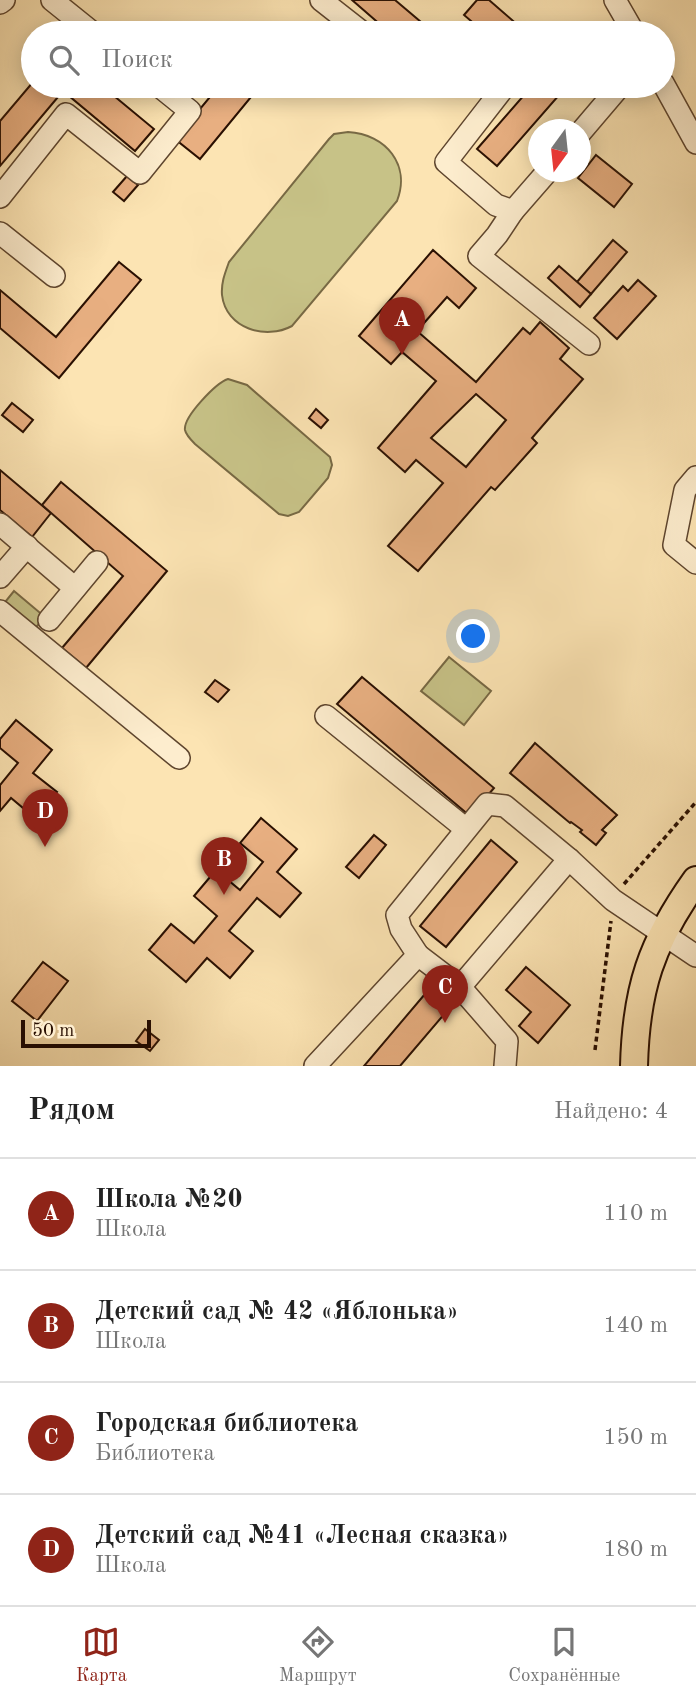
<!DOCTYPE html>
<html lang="ru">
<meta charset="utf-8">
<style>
:root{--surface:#fff;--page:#f2f2f2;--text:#222;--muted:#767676;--line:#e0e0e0;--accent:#8f2418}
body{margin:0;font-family:"Old Standard TT",serif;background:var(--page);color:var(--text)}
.compass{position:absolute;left:528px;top:119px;width:63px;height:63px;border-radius:50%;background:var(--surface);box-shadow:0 4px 18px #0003;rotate:195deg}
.scale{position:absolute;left:21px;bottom:18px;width:130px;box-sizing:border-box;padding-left:7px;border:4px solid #2a1002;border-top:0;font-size:19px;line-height:24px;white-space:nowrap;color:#2a1002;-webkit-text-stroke:5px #fdedce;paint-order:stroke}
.you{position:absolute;left:474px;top:637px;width:24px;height:24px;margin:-18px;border:5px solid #fff;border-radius:50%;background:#1a73e8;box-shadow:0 0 0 10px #1a73e833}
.badge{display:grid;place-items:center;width:46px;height:46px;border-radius:50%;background:var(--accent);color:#fff;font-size:23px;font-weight:700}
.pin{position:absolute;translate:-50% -58px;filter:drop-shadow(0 2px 4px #0008)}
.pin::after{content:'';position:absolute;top:37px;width:24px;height:21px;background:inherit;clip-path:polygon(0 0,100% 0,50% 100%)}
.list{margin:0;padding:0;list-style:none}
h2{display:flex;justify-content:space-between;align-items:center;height:91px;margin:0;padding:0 28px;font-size:30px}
h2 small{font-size:23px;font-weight:400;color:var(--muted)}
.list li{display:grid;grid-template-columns:46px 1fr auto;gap:21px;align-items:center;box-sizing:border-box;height:112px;padding:0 28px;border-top:2px solid var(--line)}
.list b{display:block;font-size:26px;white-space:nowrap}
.list p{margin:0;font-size:23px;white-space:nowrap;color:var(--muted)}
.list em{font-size:23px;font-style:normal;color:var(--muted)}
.icon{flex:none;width:38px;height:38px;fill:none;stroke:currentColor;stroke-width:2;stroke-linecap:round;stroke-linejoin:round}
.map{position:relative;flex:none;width:696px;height:1066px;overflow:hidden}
.search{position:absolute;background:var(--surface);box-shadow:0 4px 18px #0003;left:21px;right:21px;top:21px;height:77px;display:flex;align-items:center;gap:18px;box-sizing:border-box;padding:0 24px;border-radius:38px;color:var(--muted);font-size:26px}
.sheet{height:539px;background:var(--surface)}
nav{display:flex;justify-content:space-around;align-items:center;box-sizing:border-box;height:98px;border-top:2px solid var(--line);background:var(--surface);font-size:19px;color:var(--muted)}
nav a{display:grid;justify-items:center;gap:4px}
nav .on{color:var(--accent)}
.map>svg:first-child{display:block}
.green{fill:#c7c287;stroke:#786944;stroke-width:2}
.building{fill:#e8af81;stroke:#2a1002;stroke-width:2;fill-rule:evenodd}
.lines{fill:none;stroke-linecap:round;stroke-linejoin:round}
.minor-casing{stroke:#5e452e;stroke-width:24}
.major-casing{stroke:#2a1002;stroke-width:30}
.path{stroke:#2a1002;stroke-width:3.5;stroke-dasharray:5 3.5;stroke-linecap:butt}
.minor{stroke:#fdedce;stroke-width:21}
.major{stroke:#fce4b3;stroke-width:26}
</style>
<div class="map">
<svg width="696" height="1066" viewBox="0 0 696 1066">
<rect width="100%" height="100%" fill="#fce4b3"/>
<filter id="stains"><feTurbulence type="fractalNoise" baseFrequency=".00286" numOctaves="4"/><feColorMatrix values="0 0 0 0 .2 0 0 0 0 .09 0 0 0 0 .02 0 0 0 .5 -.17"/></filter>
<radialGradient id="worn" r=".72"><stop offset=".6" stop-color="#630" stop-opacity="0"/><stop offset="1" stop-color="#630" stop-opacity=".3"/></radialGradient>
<g class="green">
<path d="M348 132C386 134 411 165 397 201L292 326C266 340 226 329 222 295 221 283 225 273 229 262L329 139 334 134Z"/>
<path d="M228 379 247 385 330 457 332 465 328 478 299 512 288 516 279 514 195 444C191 440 186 435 185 430 183 417 216 383 228 379Z"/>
<path d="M14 591 45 617 31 633 1 607Z"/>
<path d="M449 657 491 691 464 725 421 691Z"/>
</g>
<g class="building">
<path d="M352 0H395L434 33H390Z"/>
<path d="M477 0H489L527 33H485L464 15Z"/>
<path d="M33 82V86H102L154 129 135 151 63 91 0 166V121Z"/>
<path d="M219 86H260L200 159 175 139Z"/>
<path d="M532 86H567L497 166 477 149Z"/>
<path d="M596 155 632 184 614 207 578 178Z"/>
<path d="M127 176 138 185 124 201 113 192Z"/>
<path d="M613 240 627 252 591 294 577 282Z"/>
<path d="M433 250 476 288 459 308 447 297 417 331 476 382 523 328 530 334 540 322 569 348 560 359 583 379 532 438 537 443 495 490 491 487 418 571 388 546 443 483 416 460 405 472 378 448 436 381 402 352 391 364 359 336ZM476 394 506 420 466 467 431 438Z"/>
<path d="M119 262 141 280 59 378 0 328V290L56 337Z"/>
<path d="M559 266 591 294 580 307 548 278Z"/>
<path d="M638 280 656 296 617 339 594 318 623 286 628 291Z"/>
<path d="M12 403 33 420 23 432 2 415Z"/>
<path d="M316 409 328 420 321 428 309 418Z"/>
<path d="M0 470 51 513 32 537 0 510Z"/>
<path d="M61 482 167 571 86 668 62 648 123 576 42 505Z"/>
<path d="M362 677 494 788 470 816 337 704Z"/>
<path d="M215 680 229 690 218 702 205 692Z"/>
<path d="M16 720 52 750 33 773 57 792 35 818 11 798 0 811V785L18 763 0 748V739Z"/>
<path d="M535 743 617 815 602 830 606 833 596 845 580 832 582 830 571 822 570 823 510 773Z"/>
<path d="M261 818 297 849 277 872 301 893 280 917 257 898 229 931 253 951 230 978 207 958 186 982 149 950 171 924 194 943 217 916 194 896 216 870 240 890 263 862 240 843Z"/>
<path d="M374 835 386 845 359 878 346 867Z"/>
<path d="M491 840 517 862 446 947 420 926Z"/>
<path d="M43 962 68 981 37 1021 12 1001Z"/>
<path d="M526 967 570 1005 538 1043 519 1026 531 1012 506 990Z"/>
<path d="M425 994 446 1012 400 1066H364Z"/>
<path d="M145 1029 159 1040 150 1051 136 1041Z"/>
</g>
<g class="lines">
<g class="minor-casing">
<g id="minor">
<path d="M52 0 93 33"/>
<path d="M321 0 363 33"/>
<path d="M615 0 634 33"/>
<path d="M0 3 4 0"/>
<path d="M663 83 696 143"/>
<path d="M505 86 446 162 496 205 513 211 547 172"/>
<path d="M580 133 620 86"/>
<path d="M0 197 66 114 140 173 190 111 159 86"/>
<path d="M513 211 497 235 479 256 589 344"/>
<path d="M0 233 54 276"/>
<path d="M696 477 685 490 674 545 696 563"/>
<path d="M0 524 75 588"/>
<path d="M0 577 27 546"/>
<path d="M0 611 179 758"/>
<path d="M49 620 97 562"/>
<path d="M326 716 466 829"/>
<path d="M418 955 401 929 397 915 487 804 505 806 569 859 613 900 696 956"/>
<path d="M460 987 569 859"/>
<path d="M315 1066 418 955 460 987 507 1041 505 1066"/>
</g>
</g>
<g class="major-casing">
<path id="major" d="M634 1066C636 989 651 943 696 880"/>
</g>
<g class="path">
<path d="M624 884 696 802"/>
<path d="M595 1050 611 921"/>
</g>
<use href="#minor" class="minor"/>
<use href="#major" class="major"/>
</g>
<rect width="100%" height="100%" filter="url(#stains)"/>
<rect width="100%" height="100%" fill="url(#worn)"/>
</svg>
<svg class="compass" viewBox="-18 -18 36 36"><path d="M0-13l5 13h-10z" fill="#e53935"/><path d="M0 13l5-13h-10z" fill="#767676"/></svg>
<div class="scale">50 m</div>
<div class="you"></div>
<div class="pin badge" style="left:402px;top:355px">A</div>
<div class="pin badge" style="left:224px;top:895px">B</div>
<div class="pin badge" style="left:445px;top:1023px">C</div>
<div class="pin badge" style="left:45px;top:847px">D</div>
<div class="search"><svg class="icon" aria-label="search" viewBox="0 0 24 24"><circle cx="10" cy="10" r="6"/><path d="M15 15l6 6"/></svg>Поиск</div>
</div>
<section class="sheet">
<h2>Рядом<small>Найдено: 4</small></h2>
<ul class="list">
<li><span class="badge">A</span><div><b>Школа №20</b><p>Школа</p></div><em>110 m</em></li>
<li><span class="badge">B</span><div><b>Детский сад № 42 «Яблонька»</b><p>Школа</p></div><em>140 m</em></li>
<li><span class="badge">C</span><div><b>Городская библиотека</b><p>Библиотека</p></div><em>150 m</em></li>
<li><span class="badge">D</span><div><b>Детский сад №41 «Лесная сказка»</b><p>Школа</p></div><em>180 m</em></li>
</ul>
</section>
<nav>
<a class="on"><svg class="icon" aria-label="map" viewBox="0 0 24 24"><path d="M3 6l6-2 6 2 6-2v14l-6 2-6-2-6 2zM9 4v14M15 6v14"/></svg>Карта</a>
<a><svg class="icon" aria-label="directions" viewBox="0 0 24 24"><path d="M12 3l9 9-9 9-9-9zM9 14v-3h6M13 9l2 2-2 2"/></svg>Маршрут</a>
<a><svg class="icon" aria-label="saved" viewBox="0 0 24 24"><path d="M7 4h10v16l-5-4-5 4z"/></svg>Сохранённые</a>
</nav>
